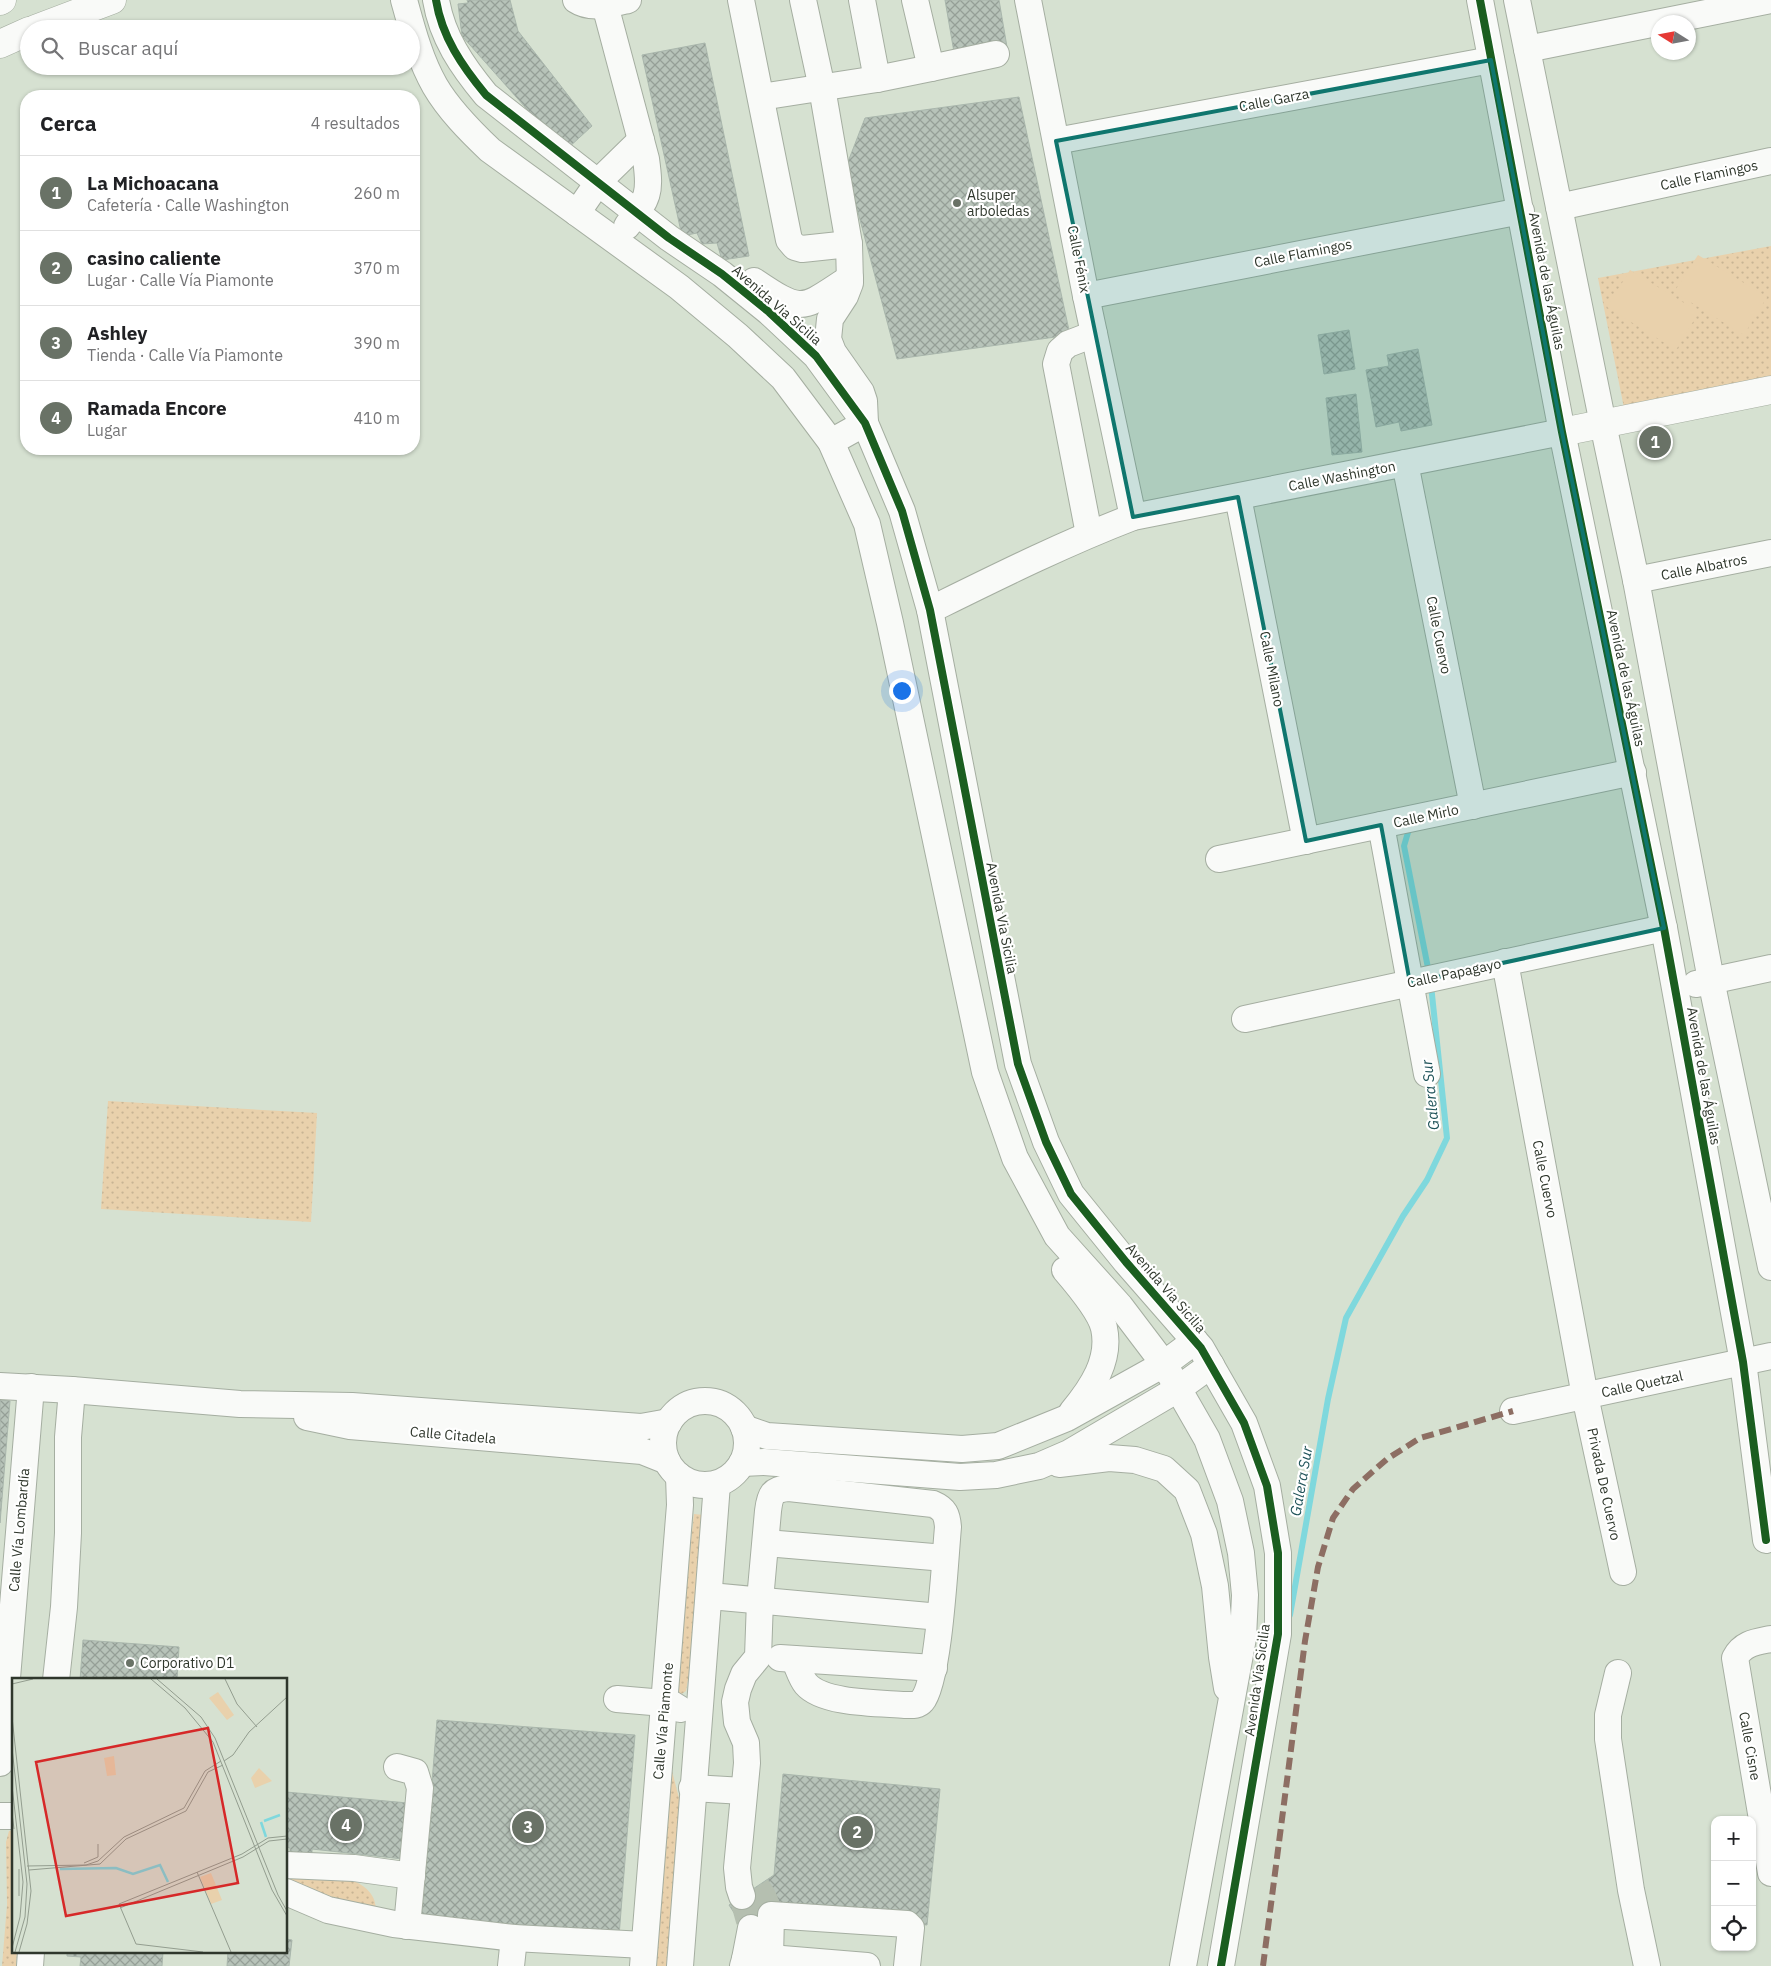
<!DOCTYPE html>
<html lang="es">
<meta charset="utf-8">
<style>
:root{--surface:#fff;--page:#f6f6f6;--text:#202124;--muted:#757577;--line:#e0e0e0;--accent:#697266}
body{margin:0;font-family:"IBM Plex Sans",sans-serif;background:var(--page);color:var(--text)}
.controls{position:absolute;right:15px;bottom:15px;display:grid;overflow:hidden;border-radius:10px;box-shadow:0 1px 4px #0004}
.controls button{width:45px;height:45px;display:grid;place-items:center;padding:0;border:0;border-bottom:1px solid var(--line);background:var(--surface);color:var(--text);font:25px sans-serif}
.compass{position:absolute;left:1651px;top:15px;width:45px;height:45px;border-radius:50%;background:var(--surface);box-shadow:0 1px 4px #0004;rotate:281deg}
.you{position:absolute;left:901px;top:690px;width:18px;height:18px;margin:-12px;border:4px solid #fff;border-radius:50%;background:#1a73e8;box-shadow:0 0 0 8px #1a73e833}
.badge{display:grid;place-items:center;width:32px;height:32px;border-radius:50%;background:var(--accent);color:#fff;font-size:16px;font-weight:700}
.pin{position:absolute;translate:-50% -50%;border:2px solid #fff;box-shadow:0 1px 5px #0006}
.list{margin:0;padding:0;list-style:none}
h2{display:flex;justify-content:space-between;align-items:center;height:65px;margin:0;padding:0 20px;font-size:21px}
h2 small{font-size:16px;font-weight:400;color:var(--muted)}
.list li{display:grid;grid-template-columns:32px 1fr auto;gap:15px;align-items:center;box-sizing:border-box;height:75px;padding:0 20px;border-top:1px solid var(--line)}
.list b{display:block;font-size:19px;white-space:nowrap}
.list p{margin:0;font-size:16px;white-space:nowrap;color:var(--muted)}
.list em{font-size:16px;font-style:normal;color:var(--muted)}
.icon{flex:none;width:28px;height:28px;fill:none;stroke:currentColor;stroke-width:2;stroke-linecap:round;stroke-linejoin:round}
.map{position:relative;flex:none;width:1771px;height:1966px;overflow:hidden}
.search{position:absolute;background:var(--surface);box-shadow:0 1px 4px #0004;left:20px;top:20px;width:400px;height:55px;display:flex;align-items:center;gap:12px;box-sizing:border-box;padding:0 18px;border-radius:28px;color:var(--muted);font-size:19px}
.panel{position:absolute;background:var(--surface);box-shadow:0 1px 4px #0004;left:20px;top:90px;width:400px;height:365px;border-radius:20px}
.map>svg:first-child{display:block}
.park{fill:url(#park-dots)}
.pitch{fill:#e9d1ac}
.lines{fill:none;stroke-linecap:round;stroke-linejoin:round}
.stream{stroke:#7fd8dd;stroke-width:6}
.building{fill:url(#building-cross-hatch);stroke:#a9b6ac}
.minor-tunnel{stroke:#b5bfb0;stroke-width:26;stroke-dasharray:26 13;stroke-linecap:butt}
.minor-casing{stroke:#a5aea1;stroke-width:28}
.major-casing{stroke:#a5aea1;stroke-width:29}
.minor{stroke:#f9faf8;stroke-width:26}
.major{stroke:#f9faf8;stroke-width:28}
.quiet{stroke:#8d6e63;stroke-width:6;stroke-dasharray:12 6;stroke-linecap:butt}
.cycleway-casing{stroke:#fff;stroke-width:11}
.cycleway{stroke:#1b5e20;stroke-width:8}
.marked{fill:#0f766e;fill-opacity:0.2;stroke:#0f766e;stroke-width:4;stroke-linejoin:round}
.poi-dot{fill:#697266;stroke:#fff;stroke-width:2}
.labels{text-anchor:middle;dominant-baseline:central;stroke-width:4.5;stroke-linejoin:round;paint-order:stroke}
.street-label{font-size:14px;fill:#2f372c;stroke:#fff}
.poi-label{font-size:14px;fill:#2f372c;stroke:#fff;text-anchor:start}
.water-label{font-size:15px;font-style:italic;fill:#20545a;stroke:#fff}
.inset-river{fill:none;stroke:#7fd8dd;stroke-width:2.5}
.inset-road{fill:none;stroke:#939d8f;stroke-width:1}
.view{fill:#d62828;fill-opacity:0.15;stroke:#d62828;stroke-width:2.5}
.inset-edge{fill:none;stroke:#2f372c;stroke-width:2.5}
</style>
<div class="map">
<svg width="1771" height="1966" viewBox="0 0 1771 1966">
<defs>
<pattern id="park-dots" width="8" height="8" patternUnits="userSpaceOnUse" patternTransform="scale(1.25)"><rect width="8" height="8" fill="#e9d1ac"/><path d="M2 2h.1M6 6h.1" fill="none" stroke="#c8b494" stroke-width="1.8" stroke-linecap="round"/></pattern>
<pattern id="building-cross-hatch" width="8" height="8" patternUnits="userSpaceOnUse" patternTransform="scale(1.25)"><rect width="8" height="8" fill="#b7c3b9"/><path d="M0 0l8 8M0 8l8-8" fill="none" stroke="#959f97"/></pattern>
</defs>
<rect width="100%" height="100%" fill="#d6e1d1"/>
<g class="park">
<path d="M1771 246V378L1624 408 1598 278Z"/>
<path d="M108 1101 317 1113 311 1222 101 1209Z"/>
<path d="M694 1514 704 1515 690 1668 686 1691 680 1695 675 1686Z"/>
<path d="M671 1767 681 1806 674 1966H653Z"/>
<path d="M14 1830V1952H17L16 1966H2L7 1905 6 1842 9 1831Z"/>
<path d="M286 1870C312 1873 374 1872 376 1908L347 1905 286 1880Z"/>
</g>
<g class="pitch">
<path d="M1698 255 1767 297 1744 335 1674 292Z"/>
<path d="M1630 270 1699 312 1676 350 1607 307Z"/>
</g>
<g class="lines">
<g class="stream">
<path d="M1411 828 1409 829 1404 846 1429 973"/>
<path d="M1290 1615 1328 1399 1346 1318 1403 1216 1427 1180 1447 1138 1431 985"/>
</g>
</g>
<g class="building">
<path d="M467 0H510L518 31 592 126 567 149 525 107 462 36 458 4 468 3Z"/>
<path d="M945 0H999L1007 47 955 58Z"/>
<path d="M705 43 749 256 722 260 717 243 702 244 697 233 682 236 642 55Z"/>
<path d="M1019 97 1070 335 897 359 846 167 865 118Z"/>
<path d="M1349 330 1355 369 1324 374 1318 335Z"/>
<path d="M1418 349 1432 425 1401 431 1399 422 1376 427 1366 370 1389 366 1387 355Z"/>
<path d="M1356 394 1362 452 1332 455 1326 398Z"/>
<path d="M0 1400 10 1401 0 1523Z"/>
<path d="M83 1640 179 1647 177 1680H80Z"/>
<path d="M437 1720 635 1735 619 1936 421 1920Z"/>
<path d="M783 1774 940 1789 927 1925 793 1912 746 1931 729 1905 774 1875Z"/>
<path d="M286 1792 408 1803 403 1859 312 1849V1860L290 1859V1848L286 1847Z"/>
<path d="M286 1939 292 1940 289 1966H227L228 1952H286Z"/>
<path d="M67 1952H163L162 1966H80L81 1957 67 1956Z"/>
</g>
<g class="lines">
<g class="minor-tunnel">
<path d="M757 1887 763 1896 771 1915"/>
<path d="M742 1896 751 1928"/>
</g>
<g class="minor-casing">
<g id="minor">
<path d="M404 0C412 29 420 60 435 86 449 110 470 131 490 150L679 287 738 336 783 378 831 442 867 524 890 623 985 1072 1015 1158 1057 1236 1120 1306 1164 1364 1207 1439 1230 1501 1241 1553 1245 1595 1243 1638 1183 1966"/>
<path d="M436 0C442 37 462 66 486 95L669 238 722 274 769 312 816 356 865 423 902 511 930 610 1018 1064 1046 1142 1071 1194 1126 1262 1201 1348 1244 1423 1267 1486 1278 1553V1634L1221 1966"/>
<path d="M576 0C591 10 611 4 628 0"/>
<path d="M741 0 789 240 795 247 802 249 849 244"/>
<path d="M803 0 822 88 849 244 850 283 845 296 830 319 828 339 833 352 861 392 864 401 865 423 831 442"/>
<path d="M862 0 877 79"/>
<path d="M1028 0 1086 296 1133 517"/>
<path d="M1480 0 1562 432 1664 928 1743 1362 1766 1540"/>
<path d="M1517 0 1603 424 1636 580 1711 980 1771 1267"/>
<path d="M605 5 646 159C651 195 648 198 627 226"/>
<path d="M1527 49 1771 0"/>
<path d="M931 68 996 54"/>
<path d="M761 97 877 79 931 68 915 0"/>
<path d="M1056 141 1491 60"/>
<path d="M1559 207 1771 161"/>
<path d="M577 213 599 181 641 140"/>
<path d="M754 281C804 315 802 309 850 278"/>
<path d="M1086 296 1521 211"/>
<path d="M1405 463 1473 806"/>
<path d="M1238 497 1306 841"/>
<path d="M1089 534 1056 364 1060 351 1068 344 1094 334"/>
<path d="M1636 580 1771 553"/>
<path d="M930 610C997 577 1063 544 1133 517L1562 432"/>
<path d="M1381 825 1427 1074"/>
<path d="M1219 859 1633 772"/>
<path d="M1505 962 1585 1396 1623 1572"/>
<path d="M1696 984 1771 968"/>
<path d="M1245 1019 1664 928"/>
<path d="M1065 1270C1077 1284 1100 1311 1104 1328 1111 1360 1092 1388 1072 1412"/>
<path d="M0 1386 72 1390 240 1404 352 1406 641 1427 669 1422"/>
<circle cx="705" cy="1443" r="42"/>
<path d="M1513 1411 1771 1356"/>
<path d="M307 1417 350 1426 642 1451 667 1461"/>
<path d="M744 1428 767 1436 962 1449 998 1446 1067 1418 1164 1364 1195 1341"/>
<path d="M742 1463 764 1462 960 1477 996 1475 1039 1466 1069 1453 1178 1389 1211 1365"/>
<path d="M1059 1464 1109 1458 1135 1460 1164 1469 1187 1490 1204 1534 1215 1586 1222 1657 1227 1688"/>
<path d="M766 1543 945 1558"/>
<path d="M710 1596 940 1617"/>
<path d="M1771 1639C1756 1642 1743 1643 1735 1658L1771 1873"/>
<path d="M780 1658 934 1668"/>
<path d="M1618 1673 1608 1715V1739L1631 1890 1647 1966"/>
<path d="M56 1680 64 1607 68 1533V1437L72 1390"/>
<path d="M617 1699 664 1703 672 1704 680 1709"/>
<path d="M0 1763 31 1387"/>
<path d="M397 1767 415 1772 420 1788 407 1926"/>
<path d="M692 1788 744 1791"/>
<path d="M0 1816H14"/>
<path d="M286 1865 354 1868 412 1876"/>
<path d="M286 1892 328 1910 394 1924 514 1938 644 1945"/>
<path d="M742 1896 739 1887 737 1868 747 1763 746 1743 737 1722 735 1702 738 1689 744 1674 758 1657 760 1600 768 1511C770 1495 772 1489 789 1488L933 1504C945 1509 947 1515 948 1527 945 1558 939 1682 922 1701 918 1706 911 1705 905 1705 880 1703 823 1704 806 1684 801 1678 798 1667 794 1659"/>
<path d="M770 1958 771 1915 907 1924 911 1928 907 1966"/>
<path d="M745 1959 751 1928"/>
<path d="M30 1966 31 1952"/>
<path d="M511 1966 514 1938"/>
<path d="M643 1966 680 1505 679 1476"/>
<path d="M680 1966C691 1805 706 1645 717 1484"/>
<path d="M743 1966 745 1959 770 1958 867 1966"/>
</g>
</g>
<g class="major-casing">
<g id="major">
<path d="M0 1 2 0"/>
<path d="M35 29 112 0"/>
<path d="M0 44 29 31"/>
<path d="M1562 432 1771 390"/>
</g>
</g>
<use href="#minor" class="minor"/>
<use href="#major" class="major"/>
<path class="quiet" d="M1263 1966 1305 1641 1318 1567 1333 1518 1353 1489 1387 1459 1420 1438 1513 1411"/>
<g class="cycleway-casing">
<g id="cycleway">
<path d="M436 0C442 37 462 66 486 95L669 238 722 274 769 312 816 356 865 423 902 511 930 610 1018 1064 1046 1142 1071 1194 1126 1262 1201 1348 1244 1423 1267 1486 1278 1553V1634L1221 1966"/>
<path d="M1480 0 1562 432 1664 928 1743 1362 1766 1540"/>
</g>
</g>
<use href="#cycleway" class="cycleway"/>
</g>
<path class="marked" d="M1491 60 1562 432 1664 928 1410 983 1381 825 1306 841 1238 497 1133 517 1056 141Z"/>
<g class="poi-dot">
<circle cx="957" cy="203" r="5"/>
<circle cx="130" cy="1663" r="5"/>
</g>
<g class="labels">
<g class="street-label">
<text transform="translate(1274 100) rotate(-11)">Calle Garza</text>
<text transform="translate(1709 175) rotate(-12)">Calle Flamingos</text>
<text transform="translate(1303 253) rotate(-11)">Calle Flamingos</text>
<text transform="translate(1079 259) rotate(79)">Calle Fénix</text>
<text transform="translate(1547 281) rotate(79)">Avenida de las Águilas</text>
<text transform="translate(777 305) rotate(41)">Avenida Via Sicilia</text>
<text transform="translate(1342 476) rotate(-11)">Calle Washington</text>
<text transform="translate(1704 567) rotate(-11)">Calle Albatros</text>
<text transform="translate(1439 635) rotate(79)">Calle Cuervo</text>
<text transform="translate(1272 669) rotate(79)">Calle Milano</text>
<text transform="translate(1626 678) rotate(78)">Avenida de las Águilas</text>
<text transform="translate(1426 816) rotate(-12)">Calle Mirlo</text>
<text transform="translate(1002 918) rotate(79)">Avenida Via Sicilia</text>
<text transform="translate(1454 973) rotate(-12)">Calle Papagayo</text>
<text transform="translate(1704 1076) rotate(80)">Avenida de las Águilas</text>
<text transform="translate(1545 1179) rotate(79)">Calle Cuervo</text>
<text transform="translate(1166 1288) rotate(49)">Avenida Via Sicilia</text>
<text transform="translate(1642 1384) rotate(-12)">Calle Quetzal</text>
<text transform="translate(453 1435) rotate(5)">Calle Citadela</text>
<text transform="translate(1604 1484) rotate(78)">Privada De Cuervo</text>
<text transform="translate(19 1530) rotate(-85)">Calle Vía Lombardía</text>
<text transform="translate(1257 1680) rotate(-82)">Avenida Via Sicilia</text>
<text transform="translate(663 1721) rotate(-85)">Calle Vía Piamonte</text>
<text transform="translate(1750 1746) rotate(80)">Calle Cisne</text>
</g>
<g class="poi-label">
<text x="967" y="195">Alsuper<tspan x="967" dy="16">arboledas</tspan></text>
<text x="140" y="1663">Corporativo D1</text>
</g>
<g class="water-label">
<text transform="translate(1430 1095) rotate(-96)">Galera Sur</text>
<text transform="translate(1301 1481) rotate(-80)">Galera Sur</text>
</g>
</g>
<g transform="translate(12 1678)">
<rect width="275" height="275" fill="#d6e1d1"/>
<path d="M102 78 104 97 95 98 92 80ZM247 90 260 103 243 110 239 100ZM199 195 210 222 199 226 188 199Z" fill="#e9d1ac"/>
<path d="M206 14 222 37 215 42 197 20Z" fill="#e9d1ac"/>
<path class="inset-river" d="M252 143 268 137M249 144 254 159M48 191 104 190 121 196 148 187 156 204"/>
<path class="inset-road" d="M139 1 173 30 201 64 260 212 275 238M145 1 189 39 203 60 266 217 275 233M213 1 225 26 245 49M0 6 21 1M0 39 19 213 15 246 7 274M0 70 15 206 13 239 3 274M212 83 221 77 237 54 275 19M0 108 11 204 8 239 0 270M0 135 2 151M72 185 86 179V166M15 188 74 187 86 183 112 159 172 130 193 93 209 83M7 191V218M17 192 88 186 114 161 174 133 196 94 211 87M185 194 219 274M108 230 231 179 257 163 275 161M191 274 124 266 107 226 230 176 256 160 275 158"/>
<path class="view" d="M196 50 226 205 54 238 24 84Z"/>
<rect width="275" height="275" class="inset-edge"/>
</g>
</svg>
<div class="controls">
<button>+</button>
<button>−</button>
<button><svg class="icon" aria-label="locate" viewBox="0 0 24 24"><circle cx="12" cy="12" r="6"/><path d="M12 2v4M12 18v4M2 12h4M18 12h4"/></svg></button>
</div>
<svg class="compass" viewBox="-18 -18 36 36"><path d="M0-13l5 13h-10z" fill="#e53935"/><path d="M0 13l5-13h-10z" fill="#757577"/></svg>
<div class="you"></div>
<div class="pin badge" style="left:1655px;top:442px">1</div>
<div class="pin badge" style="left:857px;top:1832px">2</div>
<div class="pin badge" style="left:528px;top:1827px">3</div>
<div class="pin badge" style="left:346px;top:1825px">4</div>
<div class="search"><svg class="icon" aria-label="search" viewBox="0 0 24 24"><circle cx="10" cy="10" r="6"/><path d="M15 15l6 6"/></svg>Buscar aquí</div>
<section class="panel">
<h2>Cerca<small>4 resultados</small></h2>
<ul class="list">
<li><span class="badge">1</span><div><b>La Michoacana</b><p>Cafetería · Calle Washington</p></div><em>260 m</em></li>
<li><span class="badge">2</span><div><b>casino caliente</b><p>Lugar · Calle Vía Piamonte</p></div><em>370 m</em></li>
<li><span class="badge">3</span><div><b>Ashley</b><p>Tienda · Calle Vía Piamonte</p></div><em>390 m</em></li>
<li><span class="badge">4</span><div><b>Ramada Encore</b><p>Lugar</p></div><em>410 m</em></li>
</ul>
</section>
</div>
